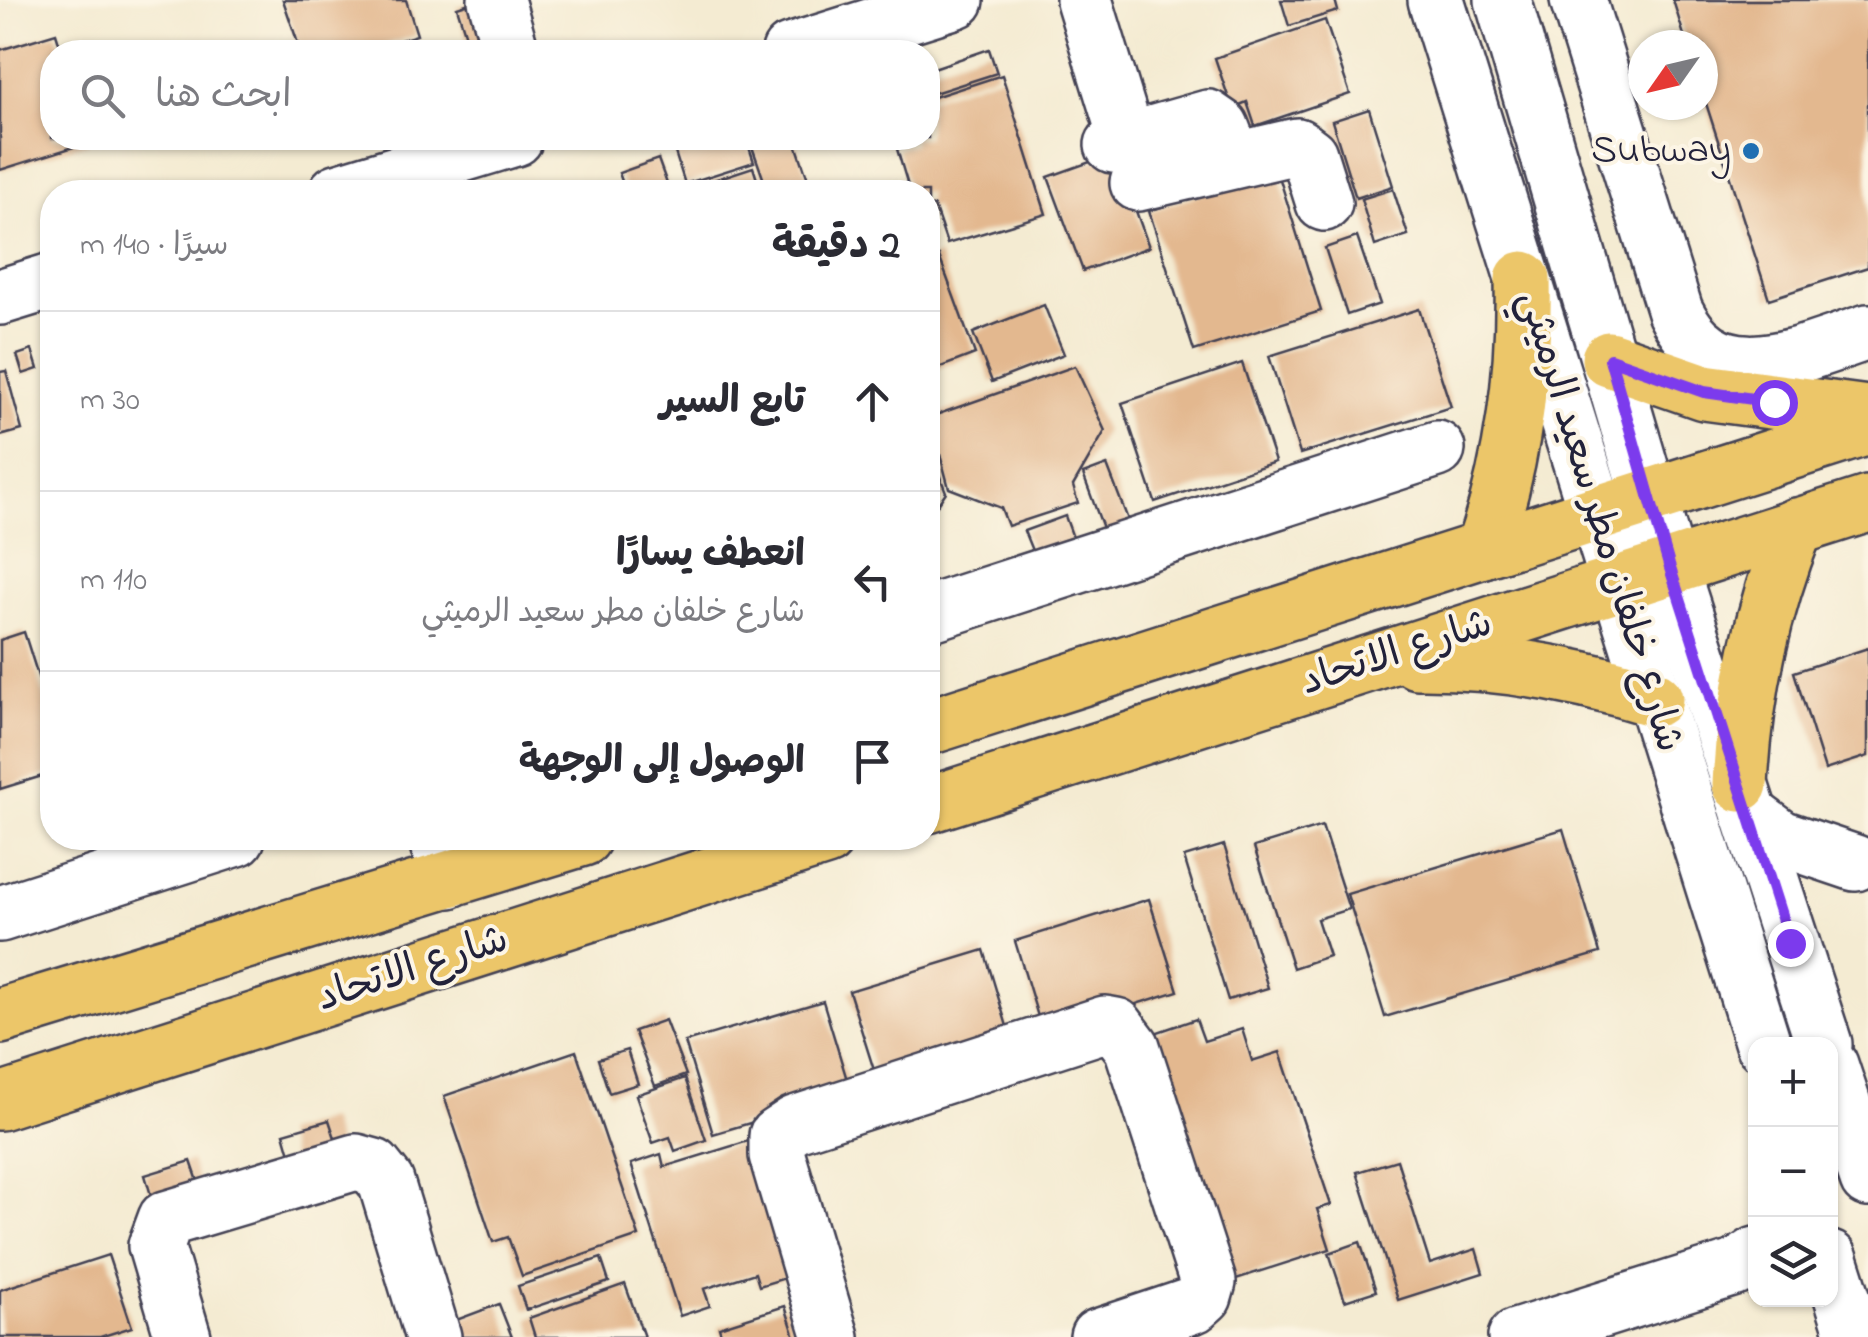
<!DOCTYPE html>
<html lang="ar">
<meta charset="utf-8">
<style>
:root{--surface:#fff;--page:#f7f7f7;--text:#2b2b33;--muted:#7c7c81;--line:#e1e1e2}
body{margin:0;font-family:"Indie Flower","Playpen Sans Arabic",sans-serif;background:var(--page);color:var(--text);direction:rtl}
.controls{position:absolute;right:30px;bottom:30px;display:grid;overflow:hidden;border-radius:20px;box-shadow:0 2px 8px #0004}
.controls button{width:90px;height:90px;display:grid;place-items:center;padding:0;border:0;border-bottom:2px solid var(--line);background:var(--surface);color:var(--text);font:50px sans-serif}
.compass{position:absolute;left:1628px;top:30px;width:90px;height:90px;border-radius:50%;background:var(--surface);box-shadow:0 2px 8px #0004;rotate:236deg}
.stop{position:absolute;width:30px;height:30px;margin:-22px;border:8px solid #7c3aed;border-radius:50%;background:#fff}
.stop.end{background:#7c3aed;border-color:#fff;box-shadow:0 2px 10px #0008}
.list{margin:0;padding:0;list-style:none}
h2{display:flex;justify-content:space-between;align-items:center;height:130px;margin:0;padding:0 40px;font-size:42px}
h2 small{font-size:32px;font-weight:400;color:var(--muted)}
.list li{display:grid;grid-template-columns:65px 1fr auto;gap:30px;align-items:center;box-sizing:border-box;height:180px;padding:0 40px;border-top:2px solid var(--line)}
.list b{display:block;font-size:38px;white-space:nowrap}
.list p{margin:0;font-size:32px;white-space:nowrap;color:var(--muted)}
.list em{font-size:32px;font-style:normal;color:var(--muted)}
.icon{flex:none;width:55px;height:55px;fill:none;stroke:currentColor;stroke-width:2;stroke-linecap:round;stroke-linejoin:round}
.map{position:relative;flex:none;width:1868px;height:1337px;overflow:hidden;direction:ltr}
.search{position:absolute;background:var(--surface);box-shadow:0 2px 8px #0004;left:40px;top:40px;width:900px;height:110px;display:flex;align-items:center;gap:25px;box-sizing:border-box;padding:0 35px;border-radius:40px;color:var(--muted);font-size:38px}
.panel{position:absolute;background:var(--surface);box-shadow:0 2px 8px #0004;left:40px;top:180px;width:900px;height:670px;border-radius:40px;direction:rtl}
.map>svg:first-child{display:block}
.building{fill:#e3b88f}
.lines{fill:none;stroke-linecap:round;stroke-linejoin:round}
.minor-casing{stroke:#424052;stroke-width:60}
.major-casing{stroke:#424052;stroke-width:60}
.minor{stroke:#fff;stroke-width:55}
.major{stroke:#ecc669;stroke-width:55}
.route{stroke:#7c3aed;stroke-width:12}
.poi-dot{fill:#1f6fb2;stroke:#fcf5e5;stroke-width:4}
.labels{text-anchor:middle;dominant-baseline:central;stroke-width:8;stroke-linejoin:round;paint-order:stroke}
.poi-label{font-size:40px;fill:#22223b;stroke:#fcf5e5;text-anchor:end}
.street-label{font-size:40px;fill:#22223b;stroke:#fcf5e5}
</style>
<div class="map">
<svg width="1868" height="1337" viewBox="0 0 1868 1337">
<rect width="100%" height="100%" fill="#fcf5e5"/>
<filter id="ink" filterUnits="userSpaceOnUse"><feTurbulence type="fractalNoise" baseFrequency=".01" numOctaves="2"/><feDisplacementMap in="SourceGraphic" scale="20" xChannelSelector="R" yChannelSelector="G"/><feConvolveMatrix kernelMatrix="1 2 1 2 8 2 1 2 1" color-interpolation-filters="sRGB"/></filter>
<filter id="wash" filterUnits="userSpaceOnUse"><feTurbulence type="fractalNoise" baseFrequency=".0048" numOctaves="4" result="noise"/><feDisplacementMap in="SourceGraphic" scale="40" xChannelSelector="R" yChannelSelector="G"/><feGaussianBlur stdDeviation="2.25" result="paint"/><feColorMatrix in="noise" values="0 0 0 0 0 0 0 0 0 0 0 0 0 0 0 0 0 1.4 0 .05"/><feComposite in="paint" operator="in"/></filter>
<g filter="url(#wash)">
<rect width="100%" height="100%" fill="#f4ebd2"/>
<g id="blocks">
<g class="building">
<path d="M283 0H406L417 35 362 52H301Z"/>
<path d="M479 0 485 52H471L457 7Z"/>
<path d="M1281 0H1335L1338 11 1289 26Z"/>
<path d="M1673 0H1868V267L1769 299 1703 94V45H1687Z"/>
<path d="M1325 20 1350 94 1255 126 1247 102 1232 108 1215 58Z"/>
<path d="M56 33 62 52H52V138H89L90 142 0 170V50Z"/>
<path d="M989 49 997 73 928 95V70Z"/>
<path d="M1002 75 1046 214 947 244 934 206 928 208V192H910L897 149 914 144 913 138H928V99Z"/>
<path d="M1369 109 1393 186 1356 198 1332 121Z"/>
<path d="M709 138H746L754 162 685 184 674 149Z"/>
<path d="M749 138H794L810 185 768 192Z"/>
<path d="M1115 153 1149 247 1083 271 1048 177Z"/>
<path d="M658 159 670 192H626L619 173Z"/>
<path d="M753 167 761 192H691L689 188Z"/>
<path d="M1277 170 1321 311 1194 351 1149 211Z"/>
<path d="M1393 189 1408 235 1375 246 1361 199Z"/>
<path d="M1357 237 1380 304 1347 315 1325 248Z"/>
<path d="M939 256 975 354 928 372V260Z"/>
<path d="M1044 305 1064 354 992 382 973 333Z"/>
<path d="M1419 309 1451 407 1300 454 1269 356Z"/>
<path d="M32 350 38 369 23 374 17 355Z"/>
<path d="M1242 363 1275 462 1155 502 1122 403Z"/>
<path d="M1075 366 1105 431 1073 486 1078 503 1008 526 1001 508 949 488 930 417Z"/>
<path d="M6 371 22 430 0 436V372Z"/>
<path d="M928 446 946 492 928 519Z"/>
<path d="M1107 465 1132 530 1107 539 1083 474Z"/>
<path d="M1065 516 1075 543 1035 558 1024 531Z"/>
<path d="M24 632 52 720V773L0 789V640Z"/>
<path d="M1868 648V756L1825 770 1794 672Z"/>
<path d="M1322 826 1349 909 1317 919 1329 956 1293 968 1254 847Z"/>
<path d="M1563 829 1600 953 1385 1017 1347 894Z"/>
<path d="M1224 845 1268 988 1228 1000 1184 857Z"/>
<path d="M1149 899 1178 991 1043 1033 1015 941Z"/>
<path d="M984 950 1012 1043 878 1083 849 991Z"/>
<path d="M823 1001 851 1093 713 1134 685 1042Z"/>
<path d="M1196 1019 1204 1041 1242 1029 1252 1061 1280 1052 1331 1205 1317 1209 1330 1249 1233 1280 1137 1039Z"/>
<path d="M665 1020 686 1075 655 1086 634 1031Z"/>
<path d="M627 1050 638 1084 609 1093 598 1059Z"/>
<path d="M576 1051 639 1236 522 1276 508 1237 493 1242 444 1096Z"/>
<path d="M685 1078 706 1140 675 1151 670 1137 653 1143 636 1095Z"/>
<path d="M329 1120 338 1147 292 1161 284 1133Z"/>
<path d="M758 1138 802 1273 759 1286 755 1273 704 1289 710 1306 680 1316 631 1164 661 1154 664 1167Z"/>
<path d="M1397 1160 1430 1264 1476 1249 1483 1273 1398 1300 1357 1172Z"/>
<path d="M191 1161 200 1187 153 1202 145 1175Z"/>
<path d="M1360 1242 1376 1291 1345 1301 1329 1253Z"/>
<path d="M108 1255 132 1327 100 1337H0V1290Z"/>
<path d="M601 1258 609 1282 526 1310 518 1286Z"/>
<path d="M625 1284 644 1337H535L529 1318Z"/>
<path d="M499 1304 512 1337H457L451 1322Z"/>
<path d="M785 1306 795 1337H722L719 1327Z"/>
</g>
</g>
</g>
<g filter="url(#ink)">
<use href="#blocks" fill-opacity="0" stroke="#424052" stroke-width="2.5"/>
<g class="lines">
<g class="minor-casing">
<g id="minor">
<path d="M496 0 511 52"/>
<path d="M1084 0 1127 140"/>
<path d="M1436 0 1763 1044"/>
<path d="M1503 0 1669 565 1824 1044"/>
<path d="M1578 0 1675 311C1717 397 1799 354 1868 332"/>
<path d="M790 52 956 0"/>
<path d="M1113 145 1208 118 1221 127 1233 158"/>
<path d="M1138 183 1297 146 1309 155 1324 203"/>
<path d="M337 192 515 138"/>
<path d="M0 297 52 281"/>
<path d="M928 614 1437 449"/>
<path d="M1750 815 1781 838 1855 863"/>
<path d="M436 838 449 880"/>
<path d="M0 914 237 838"/>
<path d="M1830 1065 1868 1179"/>
<path d="M1830 1259 1855 1337"/>
<path d="M183 1337 156 1246 166 1219 356 1162 374 1167 386 1182 433 1337"/>
<path d="M831 1337 777 1155V1136L795 1124 1105 1024 1116 1026 1132 1047 1208 1282 1204 1296 1194 1305 1098 1337"/>
<path d="M1516 1337 1738 1267 1756 1255"/>
</g>
</g>
<g class="major-casing">
<g id="major">
<path d="M1609 359 1704 392 1868 414"/>
<path d="M1483 550C1514 461 1525 373 1523 279"/>
<path d="M1417 661C1498 660 1578 675 1655 699"/>
<path d="M928 727 1868 427"/>
<path d="M1740 784C1745 693 1762 611 1796 526"/>
<path d="M928 805 1868 504"/>
<path d="M0 1016 583 838"/>
<path d="M0 1102 826 838"/>
</g>
</g>
<use href="#minor" class="minor"/>
<use href="#major" class="major"/>
</g>
</g>
<g class="lines" filter="url(#ink)">
<path class="route" d="M1774 402 1704 392 1610 359 1669 565 1790 943"/>
</g>
<circle class="poi-dot" cx="1751" cy="151" r="10"/>
<g class="labels">
<g class="poi-label">
<text x="1731" y="151">Subway</text>
</g>
<g class="street-label">
<text transform="translate(1599 522) rotate(73)">شارع خلفان مطر سعيد الرميثي</text>
<text transform="translate(1397 654) rotate(-18)">شارع الاتحاد</text>
<text transform="translate(413 970) rotate(-18)">شارع الاتحاد</text>
</g>
</g>
</svg>
<div class="controls">
<button>+</button>
<button>−</button>
<button><svg class="icon" aria-label="layers" viewBox="0 0 24 24"><path d="M12 4l9 5-9 5-9-5zM3 14l9 5 9-5"/></svg></button>
</div>
<svg class="compass" viewBox="-18 -18 36 36"><path d="M0-13l5 13h-10z" fill="#e53935"/><path d="M0 13l5-13h-10z" fill="#7c7c81"/></svg>
<div class="stop" style="left:1774px;top:402px"></div>
<div class="stop end" style="left:1790px;top:943px"></div>
<div class="search"><svg class="icon" aria-label="search" viewBox="0 0 24 24"><circle cx="10" cy="10" r="6"/><path d="M15 15l6 6"/></svg>ابحث هنا</div>
<section class="panel">
<h2>2 دقيقة<small>سيرًا · 140 m</small></h2>
<ul class="list">
<li><svg class="icon" aria-label="ahead" viewBox="0 0 24 24"><path d="M12 20V5M6 11l6-6 6 6"/></svg><div><b>تابع السير</b></div><em>30 m</em></li>
<li><svg class="icon" aria-label="left" viewBox="0 0 24 24"><path d="M17 20v-9H6M10 6l-5 5 5 5"/></svg><div><b>انعطف يسارًا</b><p>شارع خلفان مطر سعيد الرميثي</p></div><em>110 m</em></li>
<li><svg class="icon" aria-label="arrive" viewBox="0 0 24 24"><path d="M6 21V4h12l-3 4 3 4H6"/></svg><div><b>الوصول إلى الوجهة</b></div></li>
</ul>
</section>
</div>
